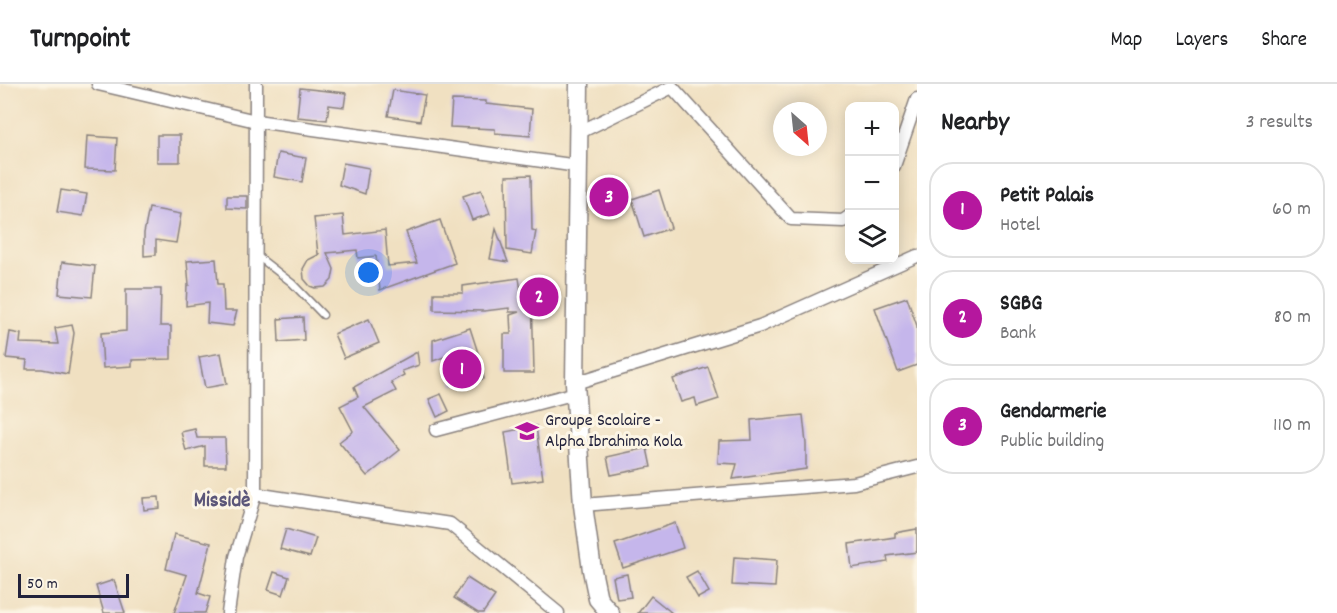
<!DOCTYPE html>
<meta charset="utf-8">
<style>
:root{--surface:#fff;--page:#f6f6f6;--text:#202124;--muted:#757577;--line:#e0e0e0;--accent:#b5179e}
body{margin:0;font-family:Dekko,sans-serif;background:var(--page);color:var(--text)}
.controls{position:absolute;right:18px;top:18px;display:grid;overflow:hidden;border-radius:12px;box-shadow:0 3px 15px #0003}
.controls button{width:54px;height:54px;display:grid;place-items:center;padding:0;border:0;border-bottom:2px solid var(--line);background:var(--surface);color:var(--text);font:30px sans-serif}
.compass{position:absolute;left:773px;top:18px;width:54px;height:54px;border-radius:50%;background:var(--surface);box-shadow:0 3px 15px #0003;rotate:153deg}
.scale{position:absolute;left:18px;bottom:15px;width:111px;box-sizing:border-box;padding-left:6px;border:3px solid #22223b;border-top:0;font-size:16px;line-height:21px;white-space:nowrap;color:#22223b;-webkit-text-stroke:4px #fcf5e5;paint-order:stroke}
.you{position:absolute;left:369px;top:189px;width:21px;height:21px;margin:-15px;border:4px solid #fff;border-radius:50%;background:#1a73e8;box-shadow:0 0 0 9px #1a73e833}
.badge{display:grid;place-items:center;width:39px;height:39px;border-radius:50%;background:var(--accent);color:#fff;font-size:20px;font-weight:700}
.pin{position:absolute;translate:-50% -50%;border:3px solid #fff;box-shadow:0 2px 6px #0006}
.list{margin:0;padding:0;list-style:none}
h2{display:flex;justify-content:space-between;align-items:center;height:78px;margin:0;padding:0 24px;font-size:26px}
h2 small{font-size:20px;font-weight:400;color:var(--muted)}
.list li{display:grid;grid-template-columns:39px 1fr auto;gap:18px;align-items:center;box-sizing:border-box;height:96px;margin:0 12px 12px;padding:0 12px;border:2px solid var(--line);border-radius:24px}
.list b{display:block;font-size:22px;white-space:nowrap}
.list p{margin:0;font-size:20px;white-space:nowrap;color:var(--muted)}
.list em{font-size:20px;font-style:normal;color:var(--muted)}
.icon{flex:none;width:33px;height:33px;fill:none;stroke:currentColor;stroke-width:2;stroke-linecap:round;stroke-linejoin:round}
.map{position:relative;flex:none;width:917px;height:529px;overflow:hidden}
header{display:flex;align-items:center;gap:36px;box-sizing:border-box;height:84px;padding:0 30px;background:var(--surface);border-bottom:2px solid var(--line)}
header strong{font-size:28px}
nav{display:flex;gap:33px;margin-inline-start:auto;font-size:21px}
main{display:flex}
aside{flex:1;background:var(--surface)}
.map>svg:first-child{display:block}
.building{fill:#c5b6eb}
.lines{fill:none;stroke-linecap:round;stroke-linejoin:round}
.service-casing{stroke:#89817e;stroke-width:9}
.minor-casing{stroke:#89817e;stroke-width:15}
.primary-casing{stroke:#89817e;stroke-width:21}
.service{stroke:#fff;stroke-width:6}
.minor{stroke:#fff;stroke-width:12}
.primary{stroke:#fff;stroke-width:18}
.labels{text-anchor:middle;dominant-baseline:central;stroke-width:6;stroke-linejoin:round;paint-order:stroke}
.poi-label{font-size:18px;fill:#22223b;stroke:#fcf5e5;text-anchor:start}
.quarter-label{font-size:21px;font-weight:bold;fill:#5b5679;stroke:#fcf5e5}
</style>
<header>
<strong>Turnpoint</strong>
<nav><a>Map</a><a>Layers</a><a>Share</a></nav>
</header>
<main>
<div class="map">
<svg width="917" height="529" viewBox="0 0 917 529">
<rect width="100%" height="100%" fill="#fcf5e5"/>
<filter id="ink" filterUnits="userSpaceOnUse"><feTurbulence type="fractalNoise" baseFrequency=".0167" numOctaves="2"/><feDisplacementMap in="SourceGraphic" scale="12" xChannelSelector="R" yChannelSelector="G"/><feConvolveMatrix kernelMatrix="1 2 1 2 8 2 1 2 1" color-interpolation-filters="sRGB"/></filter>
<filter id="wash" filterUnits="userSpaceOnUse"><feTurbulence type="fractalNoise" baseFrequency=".008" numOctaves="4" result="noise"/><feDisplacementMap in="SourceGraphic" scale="24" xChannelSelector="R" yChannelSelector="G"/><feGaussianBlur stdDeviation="1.35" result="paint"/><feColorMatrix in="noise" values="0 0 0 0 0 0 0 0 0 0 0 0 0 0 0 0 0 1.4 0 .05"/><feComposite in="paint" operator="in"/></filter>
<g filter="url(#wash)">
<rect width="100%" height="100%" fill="#f0e0c1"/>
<g id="blocks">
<g class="building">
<path d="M300 4 346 9 344 23 329 21 327 36 297 33Z"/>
<path d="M393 6 425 11 420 37 388 32Z"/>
<path d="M452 16 486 17V20L532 25 530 52 495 49V45L450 43Z"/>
<rect x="157" y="51" width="23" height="27"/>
<path d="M87 52 117 54 115 86 85 85Z"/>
<path d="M278 69 306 74 302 98 274 93Z"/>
<path d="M343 79 369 84 365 110 339 101Z"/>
<path d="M531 91 532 146 536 147 532 170 507 166 506 92Z"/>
<path d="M61 106 87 110 83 132 57 128Z"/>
<path d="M481 106 490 130 472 136 463 112Z"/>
<path d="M659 106 671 144 644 153 632 115Z"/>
<path d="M227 112H247V125L227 124Z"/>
<path d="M149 124 181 130 176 159 156 156V171L144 172V149Z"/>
<path d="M343 131 345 151 385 146 388 182 417 179 406 148 440 136 455 179 380 206 376 172 358 174 357 166 327 169 334 185 332 196 325 203 315 204 310 202 304 195 303 185 308 176 320 170H318L314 134Z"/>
<path d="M496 145 508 178 490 175Z"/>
<path d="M216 175 218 200H223L224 227H237L233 242 207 239 208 219 186 222 187 201H189L187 177Z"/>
<path d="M62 178 95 182 92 213 59 210Z"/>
<path d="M519 194 521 207H532L534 289H504V250H511L510 231 519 228H509V224L484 227 434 226V209H463V202Z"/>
<path d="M126 205H161L160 242H171V275L132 276V282L103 284 101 249 126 247Z"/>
<path d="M907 213 917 242V281L898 288 875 224Z"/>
<path d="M303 233 304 256 279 258 278 235Z"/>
<path d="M369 235 379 259 344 274 334 250Z"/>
<path d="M72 241 74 249 68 290 42 285H26L27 276 6 274 10 248 21 250 20 259 58 260 55 244Z"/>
<path d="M470 244 480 275 484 295 453 301 447 272 433 277V256Z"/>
<path d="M417 268 419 281 402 287 404 291 391 298 396 307 364 323 400 366 367 392 339 358 353 347 340 322 358 313 354 303Z"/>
<path d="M221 269 227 300 205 304 199 273Z"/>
<path d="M708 283 719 315 697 322 695 314 681 318 673 295Z"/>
<path d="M441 310 449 327 437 333 429 315Z"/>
<path d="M803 331 806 360V385L733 395 737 380 718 379 719 357 752 356 751 336Z"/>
<path d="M536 342 543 395 512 399 505 348Z"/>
<path d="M195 345 197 354H225L226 382H205V362L186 367 181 348Z"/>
<path d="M647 364 651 383 611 391 607 373Z"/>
<path d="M159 413 160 424 144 426 143 414Z"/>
<path d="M675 439 683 464 623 484 615 460Z"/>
<path d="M286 445 316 454 310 473 280 465Z"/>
<path d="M917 445V468L887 472 888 478 852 484 849 460 895 453V449Z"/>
<path d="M174 450 211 459 198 509 210 513 205 529H174L187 491 166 485Z"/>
<path d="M734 473 777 476 775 503 732 501Z"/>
<path d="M697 487 709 508 698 514 686 493Z"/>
<path d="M274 488 289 493 283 511 268 506Z"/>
<path d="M627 490 631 513 617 515 613 493Z"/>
<path d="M467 494 495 512 483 529H478L454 514Z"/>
<path d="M114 496 125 529H104L96 502Z"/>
<path d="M651 512 672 529H638Z"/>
</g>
</g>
</g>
<g filter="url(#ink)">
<use href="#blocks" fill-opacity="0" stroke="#89817e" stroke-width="1.5"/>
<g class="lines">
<g class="service-casing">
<path id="service" d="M256 171 292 199 323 231"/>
</g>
<g class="minor-casing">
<g id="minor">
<path d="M98 0 256 37 578 82"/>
<path d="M256 0 255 410 450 440 558 529"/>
<path d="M580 48 672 3 791 135 843 137 850 132"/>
<path d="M894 82 917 15"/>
<path d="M575 299 760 242 917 172"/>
<path d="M436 346 576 309"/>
<path d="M583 421 854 399 917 383"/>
<path d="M228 529 236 473 255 410"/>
</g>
</g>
<g class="primary-casing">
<path id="primary" d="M579 0 575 299 583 421 592 486 598 515 610 529"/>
</g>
<use href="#service" class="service"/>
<use href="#minor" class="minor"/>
<use href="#primary" class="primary"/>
</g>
</g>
<defs>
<g id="school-bare" transform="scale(1.8)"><path d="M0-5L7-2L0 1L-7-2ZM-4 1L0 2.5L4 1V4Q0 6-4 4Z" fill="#b5179e" stroke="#fcf5e5" stroke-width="2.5" paint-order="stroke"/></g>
</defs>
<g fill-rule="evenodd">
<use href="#school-bare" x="527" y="347"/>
</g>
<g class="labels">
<g class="poi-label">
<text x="545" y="337">Groupe Scolaire -<tspan x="545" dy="21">Alpha Ibrahima Kola</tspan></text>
</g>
<g class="quarter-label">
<text x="222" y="418">Missidè</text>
</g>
</g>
</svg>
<div class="controls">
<button>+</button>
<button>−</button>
<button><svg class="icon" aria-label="layers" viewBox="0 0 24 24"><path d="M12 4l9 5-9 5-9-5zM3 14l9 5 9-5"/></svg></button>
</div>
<svg class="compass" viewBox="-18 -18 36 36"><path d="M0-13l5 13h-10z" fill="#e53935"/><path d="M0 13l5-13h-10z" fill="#757577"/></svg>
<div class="scale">50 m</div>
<div class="you"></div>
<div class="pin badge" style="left:462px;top:285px">1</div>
<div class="pin badge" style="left:539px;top:213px">2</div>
<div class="pin badge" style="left:609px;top:113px">3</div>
</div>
<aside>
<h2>Nearby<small>3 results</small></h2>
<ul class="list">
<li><span class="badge">1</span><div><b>Petit Palais</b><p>Hotel</p></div><em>60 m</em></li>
<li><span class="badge">2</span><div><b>SGBG</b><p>Bank</p></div><em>80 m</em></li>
<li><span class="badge">3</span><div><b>Gendarmerie</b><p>Public building</p></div><em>110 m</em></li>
</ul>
</aside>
</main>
